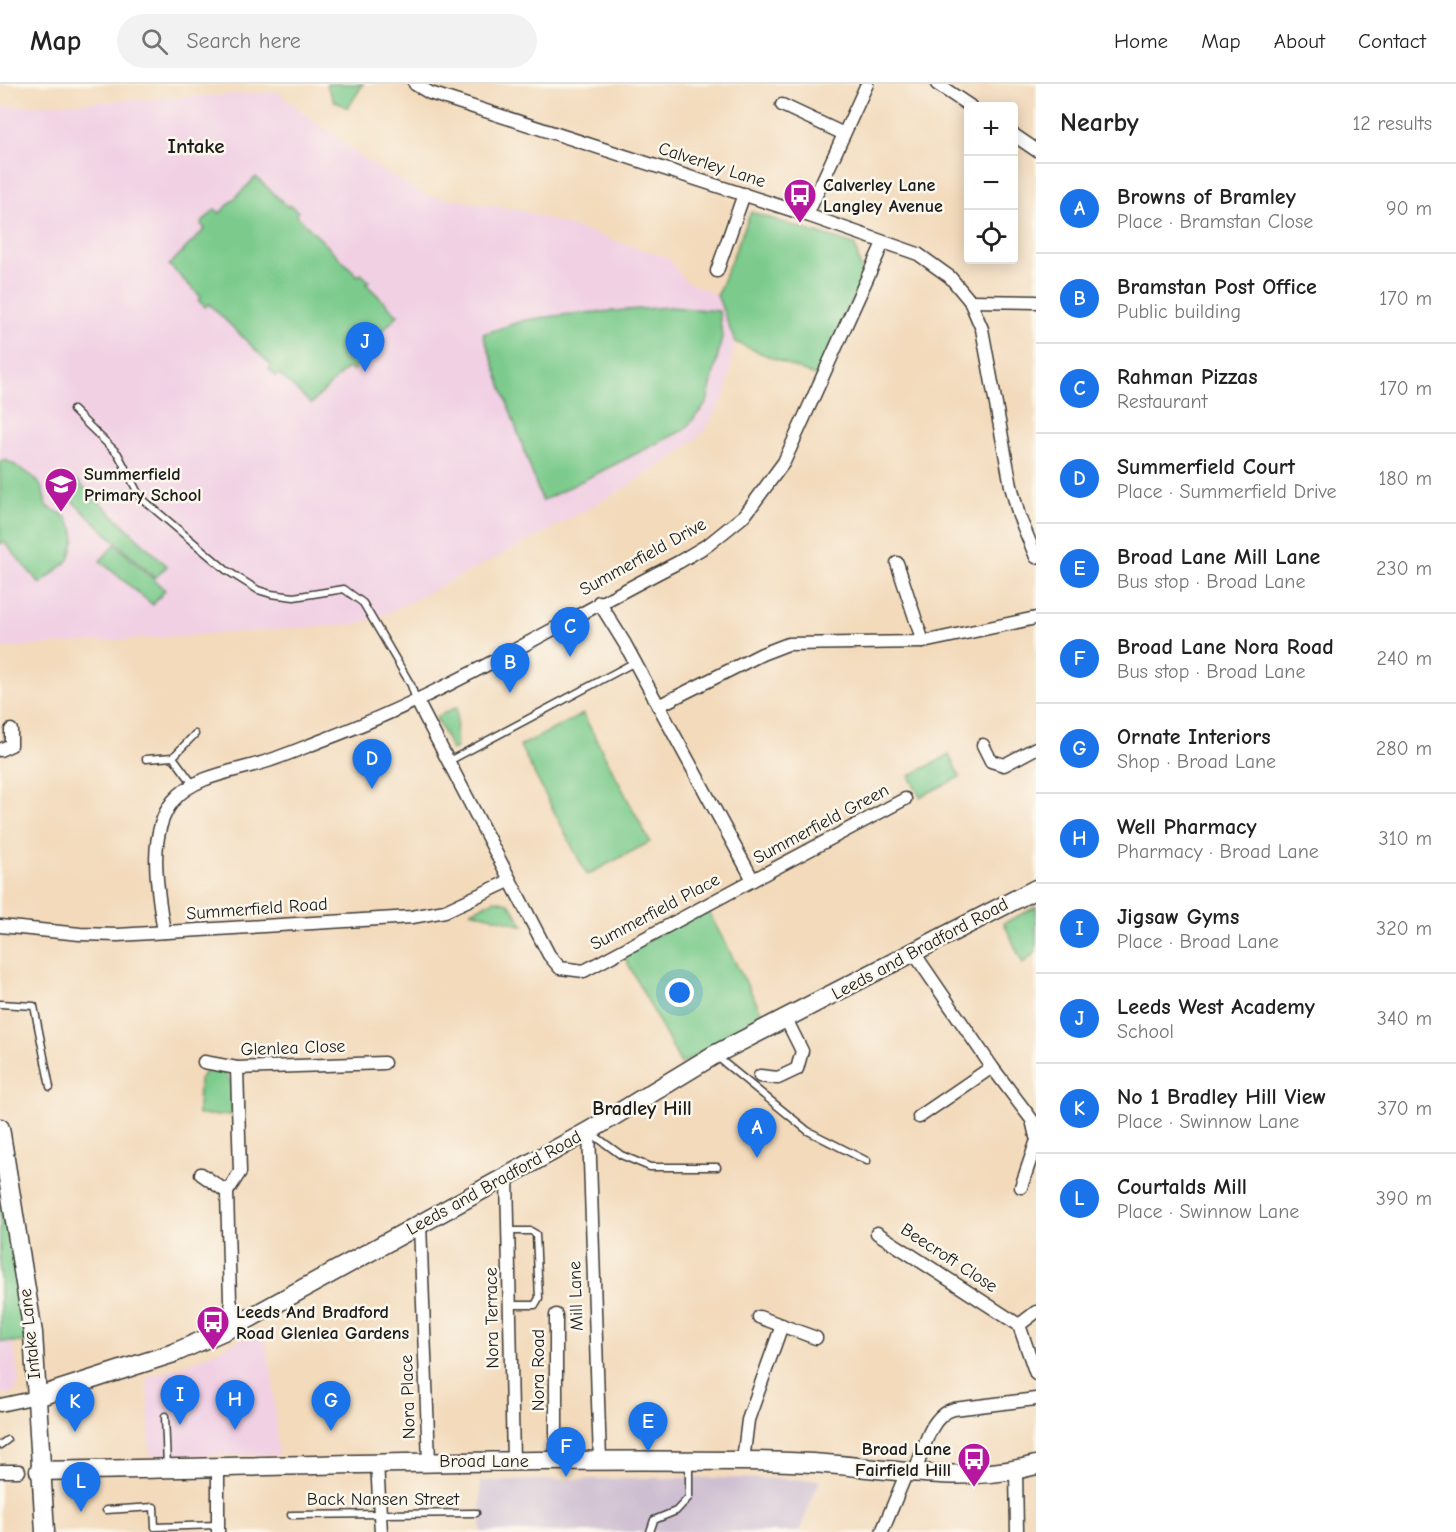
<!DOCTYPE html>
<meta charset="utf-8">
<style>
:root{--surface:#fff;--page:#f2f2f2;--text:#222;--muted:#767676;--line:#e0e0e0;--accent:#1a73e8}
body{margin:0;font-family:"Comic Neue",sans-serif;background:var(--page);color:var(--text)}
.controls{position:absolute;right:18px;top:18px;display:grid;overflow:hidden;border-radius:6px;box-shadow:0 3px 15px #0003}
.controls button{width:54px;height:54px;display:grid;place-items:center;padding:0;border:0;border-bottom:2px solid var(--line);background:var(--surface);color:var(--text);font:30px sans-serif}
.you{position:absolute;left:680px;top:909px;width:21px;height:21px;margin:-15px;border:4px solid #fff;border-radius:50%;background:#1a73e8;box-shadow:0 0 0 9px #1a73e833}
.badge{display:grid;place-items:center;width:39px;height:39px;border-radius:50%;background:var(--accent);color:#fff;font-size:20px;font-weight:700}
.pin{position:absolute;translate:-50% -50px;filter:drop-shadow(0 2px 3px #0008)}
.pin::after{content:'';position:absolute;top:32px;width:21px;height:18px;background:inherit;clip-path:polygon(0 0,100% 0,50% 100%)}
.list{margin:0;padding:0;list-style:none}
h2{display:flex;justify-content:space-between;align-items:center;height:78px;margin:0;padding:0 24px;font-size:26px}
h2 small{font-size:20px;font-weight:400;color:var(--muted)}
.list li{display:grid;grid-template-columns:39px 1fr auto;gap:18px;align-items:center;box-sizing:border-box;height:90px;padding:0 24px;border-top:2px solid var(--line)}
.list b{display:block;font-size:22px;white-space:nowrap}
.list p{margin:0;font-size:20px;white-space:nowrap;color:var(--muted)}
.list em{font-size:20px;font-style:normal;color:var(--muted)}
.icon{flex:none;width:33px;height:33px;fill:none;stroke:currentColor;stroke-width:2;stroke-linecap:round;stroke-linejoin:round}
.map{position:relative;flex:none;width:1036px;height:1448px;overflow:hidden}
header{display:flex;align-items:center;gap:36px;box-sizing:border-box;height:84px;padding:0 30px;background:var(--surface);border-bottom:2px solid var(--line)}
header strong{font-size:28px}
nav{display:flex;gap:33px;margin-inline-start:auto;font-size:21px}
.search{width:420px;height:54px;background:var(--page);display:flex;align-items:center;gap:15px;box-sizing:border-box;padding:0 21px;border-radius:33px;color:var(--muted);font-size:22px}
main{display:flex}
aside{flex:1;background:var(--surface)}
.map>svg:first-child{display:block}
.built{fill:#f1d0e4}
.industrial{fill:#cebed1}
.green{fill:#7bcb8c;stroke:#4c7454;stroke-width:1.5}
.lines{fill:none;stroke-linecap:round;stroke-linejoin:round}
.lane-casing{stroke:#3c3834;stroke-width:9}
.street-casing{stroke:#3c3834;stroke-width:15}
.secondary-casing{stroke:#3c3834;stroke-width:21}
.lane{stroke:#fff;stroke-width:6}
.street{stroke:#fff;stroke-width:12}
.secondary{stroke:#fff;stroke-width:18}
.labels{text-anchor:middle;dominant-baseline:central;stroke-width:5;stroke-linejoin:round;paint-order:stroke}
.street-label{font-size:18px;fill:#1c1c1c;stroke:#fbf7ec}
.poi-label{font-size:18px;font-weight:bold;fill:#1c1c1c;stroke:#fbf7ec;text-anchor:start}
.neighbourhood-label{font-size:20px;font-weight:bold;fill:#1c1c1c;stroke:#fbf7ec}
.quarter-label{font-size:21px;font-weight:bold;fill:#1c1c1c;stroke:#fbf7ec}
</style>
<header>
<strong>Map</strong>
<div class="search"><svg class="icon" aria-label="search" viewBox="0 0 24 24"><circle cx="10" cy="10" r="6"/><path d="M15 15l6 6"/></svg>Search here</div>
<nav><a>Home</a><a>Map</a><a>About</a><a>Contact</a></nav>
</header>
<main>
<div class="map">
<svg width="1036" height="1448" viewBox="0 0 1036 1448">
<rect width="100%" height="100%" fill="#fbf7ec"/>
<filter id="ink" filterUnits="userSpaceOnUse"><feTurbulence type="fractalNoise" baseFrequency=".0167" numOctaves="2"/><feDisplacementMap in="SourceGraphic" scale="12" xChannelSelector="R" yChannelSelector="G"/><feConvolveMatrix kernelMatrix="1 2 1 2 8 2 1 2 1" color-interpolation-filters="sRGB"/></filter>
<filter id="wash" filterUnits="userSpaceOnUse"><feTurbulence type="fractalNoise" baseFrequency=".008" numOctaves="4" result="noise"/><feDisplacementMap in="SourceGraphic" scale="24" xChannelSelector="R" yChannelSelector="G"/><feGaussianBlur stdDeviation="1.35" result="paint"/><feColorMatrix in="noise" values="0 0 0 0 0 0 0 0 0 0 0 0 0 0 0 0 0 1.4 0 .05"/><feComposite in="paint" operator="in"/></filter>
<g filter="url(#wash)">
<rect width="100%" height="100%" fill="#f3dabb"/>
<g class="built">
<path d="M277 8 367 77 425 111 520 126 668 174 685 197 717 211 735 258 726 310 703 349 675 372 623 405 544 449 388 529 357 540 0 564V23Z"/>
<path d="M262 1245 272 1289 278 1371H150L147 1293 191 1279Z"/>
<path d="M0 1258H13L19 1298 14 1308 0 1311Z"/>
</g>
<path class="industrial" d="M644 1394H730L820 1396 799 1448H481L480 1397Z"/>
<g class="green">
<path d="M326 0H363L348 24 334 17Z"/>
<path d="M256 93 288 123 290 121 298 128 296 131 358 192 361 190 369 197 366 200 398 231 362 268 366 273 352 287 347 284 311 320 279 290 276 292 269 285 271 281 209 220 205 223 198 216 201 213 169 181 205 145 201 140 215 125 220 129Z"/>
<path d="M751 128 855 161 863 194 817 293 735 258 717 211Z"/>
<path d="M670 223 719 227 722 253 707 319 684 346 542 417 483 250 525 236 570 230Z"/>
<path d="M6 376C30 391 43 392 46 422L64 431 73 444 75 454 69 476 40 500 4 458 0 460V377Z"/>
<path d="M76 396 167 482 155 494 60 406Z"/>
<path d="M115 460 165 506 153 521 100 477Z"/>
<path d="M457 623 456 664 452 666 436 633Z"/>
<path d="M583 630 650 758 587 791 520 662Z"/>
<path d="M949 671 960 693 920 713 909 692Z"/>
<path d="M495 816 509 819 524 842 471 827Z"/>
<path d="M706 823 764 933 681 980 623 870Z"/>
<path d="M1036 823V867L1023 880 1004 839Z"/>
<path d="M212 985C237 986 232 1013 232 1031H198L199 996 206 987Z"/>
<path d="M0 1103 29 1258H0Z"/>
</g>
</g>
<g filter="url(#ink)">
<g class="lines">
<g class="lane-casing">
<g id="lane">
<path d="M73 326 118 370 140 413 226 486 258 506 271 510 294 513 344 505 363 519 411 601 416 616"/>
<path d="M146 675 173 673"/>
<path d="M449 677 635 578"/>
<path d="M193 700 173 673 195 650"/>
<path d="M0 920 34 922 50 1003"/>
<path d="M716 972 808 1047 867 1077"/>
<path d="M591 1049 621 1071 650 1083H717"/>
<path d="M509 1147H531L536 1150 539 1214 535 1221H510"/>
<path d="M165 1332 167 1382"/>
<path d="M0 1361 7 1356"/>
<path d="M106 1426 154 1423 155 1443 218 1441"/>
<path d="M291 1431 476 1429"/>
<path d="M650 1448 654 1436 676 1427 689 1413V1378"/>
</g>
</g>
<g class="street-casing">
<g id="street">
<path d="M415 0 430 9 807 131 918 170 950 193 970 217 982 245 1011 402 1019 432 1036 473"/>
<path d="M937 0 970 22"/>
<path d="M782 21 844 50"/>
<path d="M1014 51 1036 66"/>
<path d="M807 131 867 0"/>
<path d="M717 187 744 110"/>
<path d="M970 217 1036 218"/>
<path d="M897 479 923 558"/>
<path d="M417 617 549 871 560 884 584 887 753 796 625 560 599 518"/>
<path d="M658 622 762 570 788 560 923 558 1036 534"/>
<path d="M983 661 991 677 1004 681 1036 664"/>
<path d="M0 666 11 661V646"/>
<path d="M753 796 905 715"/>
<path d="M0 842 80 850 118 851 412 833 445 827 509 797"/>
<path d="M164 848C158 808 146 751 173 717 194 691 238 687 268 677 286 671 305 663 323 656 447 610 561 538 679 478L709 460 745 431 784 378 883 159"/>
<path d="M914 869 992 983 1032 1036 1036 1053"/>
<path d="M204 978 237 984 384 979"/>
<path d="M237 984 240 1088 227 1108 230 1216 237 1241"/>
<path d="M760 992 778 994 797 985 802 967 786 935"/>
<path d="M919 1033 992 983"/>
<path d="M589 1047 600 1376"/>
<path d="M201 1090 227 1108"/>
<path d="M507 1092 513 1376"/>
<path d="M1021 1103 1036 1059"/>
<path d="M420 1140 429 1377"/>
<path d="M877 1149 1019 1241 1036 1290"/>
<path d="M759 1233 816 1254"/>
<path d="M1019 1241 1036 1228"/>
<path d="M0 1321 37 1313"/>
<path d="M556 1376V1231"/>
<path d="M743 1377 748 1336 782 1241"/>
<path d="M377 1379 381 1448"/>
<path d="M218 1384V1448"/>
<path d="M1016 1386 1017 1448"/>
<path d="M0 1387H19"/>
<path d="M914 1391C923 1368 929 1331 954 1325L1036 1315"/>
<path d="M882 1448 906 1390"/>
</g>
</g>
<g class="secondary-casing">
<g id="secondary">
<path d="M0 1044 33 1249 45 1448"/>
<path d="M37 1313 174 1269 237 1241 589 1047 714 971 1036 805"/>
<path d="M39 1387C273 1383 507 1374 741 1377 783 1377 825 1379 867 1384 924 1390 980 1396 1036 1381"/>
</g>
</g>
<use href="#lane" class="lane"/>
<use href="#street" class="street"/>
<use href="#secondary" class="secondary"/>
</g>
</g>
<defs>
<g id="bus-pin" transform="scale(1.725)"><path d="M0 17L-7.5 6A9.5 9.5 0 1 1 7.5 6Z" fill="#b5179e" stroke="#fbf7ec"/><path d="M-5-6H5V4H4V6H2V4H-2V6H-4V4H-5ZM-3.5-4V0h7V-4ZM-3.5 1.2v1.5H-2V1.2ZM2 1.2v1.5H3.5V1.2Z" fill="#fff"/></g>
<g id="school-pin" transform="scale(1.725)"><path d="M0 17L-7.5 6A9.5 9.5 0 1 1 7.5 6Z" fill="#b5179e" stroke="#fbf7ec"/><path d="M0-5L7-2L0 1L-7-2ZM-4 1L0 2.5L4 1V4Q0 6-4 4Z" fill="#fff"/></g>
</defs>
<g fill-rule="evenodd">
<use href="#bus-pin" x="800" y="111"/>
<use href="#school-pin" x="61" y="400"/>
<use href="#bus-pin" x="213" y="1238"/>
<use href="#bus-pin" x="974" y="1375"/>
</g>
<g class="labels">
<g class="street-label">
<text transform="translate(712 81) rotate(18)">Calverley Lane</text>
<text transform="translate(643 473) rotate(-29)">Summerfield Drive</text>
<text transform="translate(821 740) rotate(-28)">Summerfield Green</text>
<text transform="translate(257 825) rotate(-4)">Summerfield Road</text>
<text transform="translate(655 828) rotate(-28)">Summerfield Place</text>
<text transform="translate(920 865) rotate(-28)">Leeds and Bradford Road</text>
<text transform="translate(293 964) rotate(-2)">Glenlea Close</text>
<text transform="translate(494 1099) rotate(-29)">Leeds and Bradford Road</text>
<text transform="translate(949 1174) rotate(33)">Beecroft Close</text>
<text transform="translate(576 1212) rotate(-92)">Mill Lane</text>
<text transform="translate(492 1234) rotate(-91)">Nora Terrace</text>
<text transform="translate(30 1250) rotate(-96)">Intake Lane</text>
<text transform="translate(538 1286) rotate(-90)">Nora Road</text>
<text transform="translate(408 1313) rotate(-92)">Nora Place</text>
<text x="484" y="1377">Broad Lane</text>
<text x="383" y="1415">Back Nansen Street</text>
</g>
<g class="poi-label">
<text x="823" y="101">Calverley Lane<tspan x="823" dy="21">Langley Avenue</tspan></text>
<text x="84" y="390">Summerfield<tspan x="84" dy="21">Primary School</tspan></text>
<text x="236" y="1228">Leeds And Bradford<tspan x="236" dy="21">Road Glenlea Gardens</tspan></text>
<text x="951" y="1365" text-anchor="end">Broad Lane<tspan x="951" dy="21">Fairfield Hill</tspan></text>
</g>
<g class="neighbourhood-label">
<text x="642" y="1024">Bradley Hill</text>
</g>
<g class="quarter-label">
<text x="196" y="62">Intake</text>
</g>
</g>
</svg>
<div class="controls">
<button>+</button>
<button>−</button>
<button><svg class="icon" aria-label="locate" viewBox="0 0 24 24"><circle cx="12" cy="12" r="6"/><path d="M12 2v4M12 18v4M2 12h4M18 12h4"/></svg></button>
</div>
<div class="you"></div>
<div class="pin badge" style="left:757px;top:1074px">A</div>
<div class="pin badge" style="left:510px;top:609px">B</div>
<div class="pin badge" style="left:570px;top:573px">C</div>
<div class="pin badge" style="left:372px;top:705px">D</div>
<div class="pin badge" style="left:648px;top:1368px">E</div>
<div class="pin badge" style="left:566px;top:1393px">F</div>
<div class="pin badge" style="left:331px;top:1347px">G</div>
<div class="pin badge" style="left:235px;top:1346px">H</div>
<div class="pin badge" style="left:180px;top:1341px">I</div>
<div class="pin badge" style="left:365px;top:288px">J</div>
<div class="pin badge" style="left:75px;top:1348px">K</div>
<div class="pin badge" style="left:81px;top:1428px">L</div>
</div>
<aside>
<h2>Nearby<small>12 results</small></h2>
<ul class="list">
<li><span class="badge">A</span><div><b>Browns of Bramley</b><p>Place · Bramstan Close</p></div><em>90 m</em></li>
<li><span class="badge">B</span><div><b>Bramstan Post Office</b><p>Public building</p></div><em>170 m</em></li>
<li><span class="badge">C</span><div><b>Rahman Pizzas</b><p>Restaurant</p></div><em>170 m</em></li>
<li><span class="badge">D</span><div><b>Summerfield Court</b><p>Place · Summerfield Drive</p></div><em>180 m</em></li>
<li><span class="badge">E</span><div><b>Broad Lane Mill Lane</b><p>Bus stop · Broad Lane</p></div><em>230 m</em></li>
<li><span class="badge">F</span><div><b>Broad Lane Nora Road</b><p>Bus stop · Broad Lane</p></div><em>240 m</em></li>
<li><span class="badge">G</span><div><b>Ornate Interiors</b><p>Shop · Broad Lane</p></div><em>280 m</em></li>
<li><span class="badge">H</span><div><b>Well Pharmacy</b><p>Pharmacy · Broad Lane</p></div><em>310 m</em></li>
<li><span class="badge">I</span><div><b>Jigsaw Gyms</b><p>Place · Broad Lane</p></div><em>320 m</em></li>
<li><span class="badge">J</span><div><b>Leeds West Academy</b><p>School</p></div><em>340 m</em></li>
<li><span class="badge">K</span><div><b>No 1 Bradley Hill View</b><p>Place · Swinnow Lane</p></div><em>370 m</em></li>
<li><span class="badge">L</span><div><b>Courtalds Mill</b><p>Place · Swinnow Lane</p></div><em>390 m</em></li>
</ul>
</aside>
</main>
